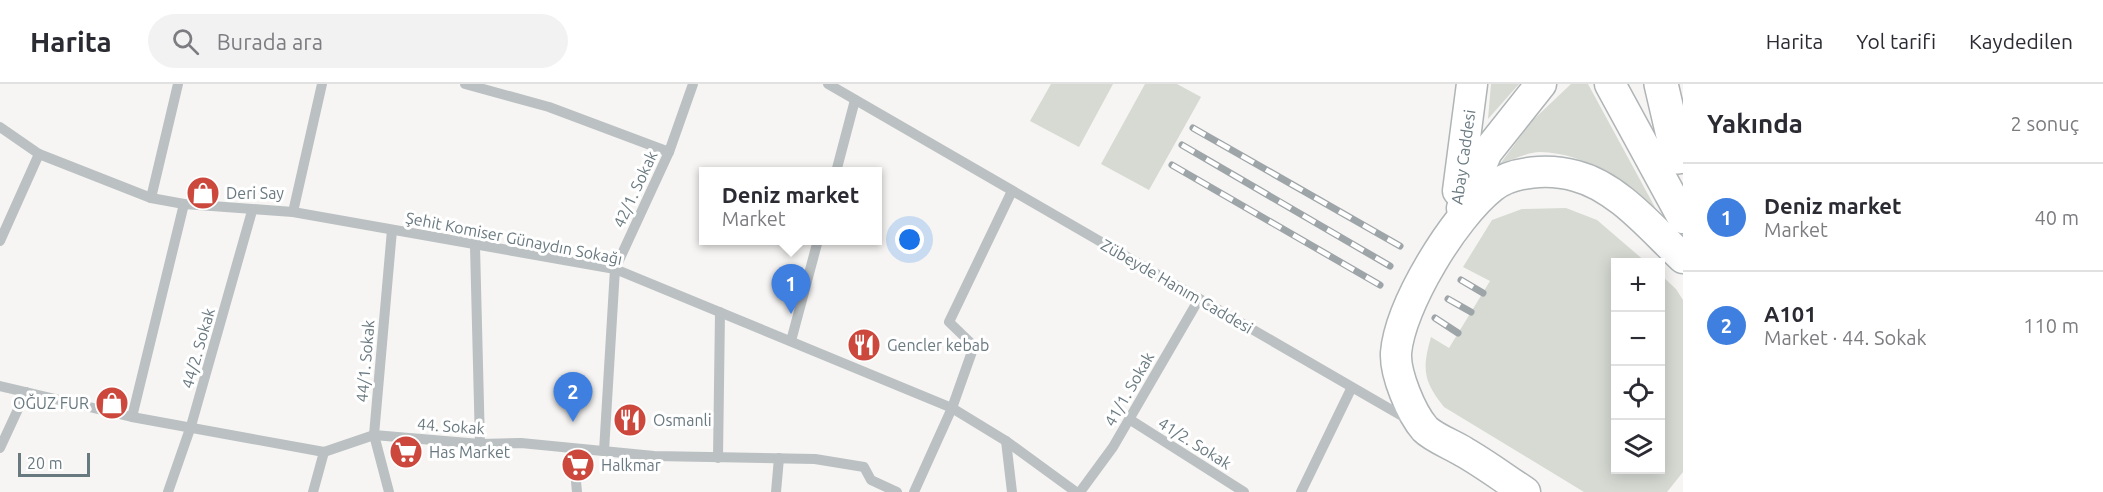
<!DOCTYPE html>
<html lang="tr">
<meta charset="utf-8">
<style>
:root{--surface:#fff;--page:#f2f2f3;--text:#2b2b33;--muted:#7c7c81;--line:#e1e1e2;--accent:#cc483d}
body{margin:0;font-family:Ubuntu,sans-serif;background:var(--page);color:var(--text)}
.controls{position:absolute;right:18px;bottom:18px;display:grid;overflow:hidden;border-radius:0px;box-shadow:0 3px 15px #0003}
.controls button{width:54px;height:54px;display:grid;place-items:center;padding:0;border:0;border-bottom:2px solid var(--line);background:var(--surface);color:var(--text);font:30px sans-serif}
.scale{position:absolute;left:18px;bottom:15px;width:72px;box-sizing:border-box;padding-left:6px;border:3px solid #697980;border-top:0;font-size:16px;line-height:21px;white-space:nowrap;color:#697980;-webkit-text-stroke:4px #fff;paint-order:stroke}
.you{position:absolute;left:910px;top:156px;width:21px;height:21px;margin:-15px;border:4px solid #fff;border-radius:50%;background:#1a73e8;box-shadow:0 0 0 9px #1a73e833}
.badge{display:grid;place-items:center;width:39px;height:39px;border-radius:50%;background:var(--accent);color:#fff;font-size:20px;font-weight:700}
.pin{position:absolute;translate:-50% -50px;filter:drop-shadow(0 2px 3px #0008)}
.pin::after{content:'';position:absolute;top:32px;width:21px;height:18px;background:inherit;clip-path:polygon(0 0,100% 0,50% 100%)}
.popup{position:absolute;left:699px;top:83px;width:183px;height:78px;box-sizing:border-box;display:grid;place-content:center;border-radius:0px;background:var(--surface);filter:drop-shadow(0 2px 4px #0005);font-size:20px;white-space:nowrap;color:var(--muted)}
.popup b{font-size:22px;color:var(--text)}
.popup::after{content:'';position:absolute;left:50%;top:100%;margin-left:-12px;border:12px solid transparent;border-top-color:var(--surface)}
.list{margin:0;padding:0;list-style:none}
h2{display:flex;justify-content:space-between;align-items:center;height:78px;margin:0;padding:0 24px;font-size:26px}
h2 small{font-size:20px;font-weight:400;color:var(--muted)}
.list li{display:grid;grid-template-columns:39px 1fr auto;gap:18px;align-items:center;box-sizing:border-box;height:108px;padding:0 24px;border-top:2px solid var(--line)}
.list b{display:block;font-size:22px;white-space:nowrap}
.list p{margin:0;font-size:20px;white-space:nowrap;color:var(--muted)}
.list em{font-size:20px;font-style:normal;color:var(--muted)}
.icon{flex:none;width:33px;height:33px;fill:none;stroke:currentColor;stroke-width:2;stroke-linecap:round;stroke-linejoin:round}
.map{position:relative;flex:none;width:1683px;height:408px;overflow:hidden}
header{display:flex;align-items:center;gap:36px;box-sizing:border-box;height:84px;padding:0 30px;background:var(--surface);border-bottom:2px solid var(--line)}
header strong{font-size:28px}
nav{display:flex;gap:33px;margin-inline-start:auto;font-size:21px}
.search{width:420px;height:54px;background:var(--page);display:flex;align-items:center;gap:15px;box-sizing:border-box;padding:0 21px;border-radius:33px;color:var(--muted);font-size:22px}
main{display:flex}
aside{flex:1;background:var(--surface)}
.map>svg:first-child{display:block}
.green{fill:#d6dad3}
.lines{fill:none;stroke-linecap:round;stroke-linejoin:round}
.major-casing{stroke:#afb4b6;stroke-width:33}
.highway-casing{stroke:#afb3b5;stroke-width:36}
.minor{stroke:#bbc0c2;stroke-width:10}
.major{stroke:#fff;stroke-width:30}
.highway{stroke:#fff;stroke-width:33}
.rail-casing{stroke:#9ea5a8;stroke-width:7}
.rail{stroke:#fff;stroke-width:4.5;stroke-dasharray:14;stroke-linecap:butt}
.labels{text-anchor:middle;dominant-baseline:central;stroke-width:6;stroke-linejoin:round;paint-order:stroke}
.street-label{font-size:16px;fill:#697980;stroke:#fff}
.poi-label{font-size:16px;fill:#697980;stroke:#fff;text-anchor:start}
</style>
<header>
<strong>Harita</strong>
<div class="search"><svg class="icon" aria-label="search" viewBox="0 0 24 24"><circle cx="10" cy="10" r="6"/><path d="M15 15l6 6"/></svg>Burada ara</div>
<nav><a>Harita</a><a>Yol tarifi</a><a>Kaydedilen</a></nav>
</header>
<main>
<div class="map">
<svg width="1683" height="408" viewBox="0 0 1683 408">
<rect width="100%" height="100%" fill="#f6f5f3"/>
<g class="green">
<path d="M1051 0H1113L1079 63 1030 37Z"/>
<path d="M1145 0H1177L1201 13 1149 106 1101 80Z"/>
<path d="M1491 0H1519L1488 35Z"/>
<path d="M1571 0H1588L1657 127C1623 98 1587 69 1540 68 1528 68 1512 76 1500 80L1533 36Z"/>
<path d="M1566 124 1597 136 1646 178H1616V386H1660L1661 191 1676 205 1683 216V388L1667 408H1584L1444 323C1423 297 1422 285 1431 253L1449 264 1490 197 1463 183 1492 136 1522 125Z"/>
</g>
<g class="lines">
<g class="major-casing">
<g id="major">
<path d="M1610 0 1683 134"/>
<path d="M1458 107 1472 0"/>
<path d="M1462 124 1487 68 1541 0"/>
<path d="M1525 408C1505 395 1485 380 1464 368 1453 361 1434 354 1425 345 1411 329 1395 290 1396 269 1400 221 1454 133 1492 103 1513 86 1551 85 1576 92 1618 103 1652 145 1683 174"/>
</g>
</g>
<g class="highway-casing">
<path id="highway" d="M1661 0 1678 73"/>
</g>
<g class="minor">
<path d="M465 0 549 23 669 68"/>
<path d="M828 0 1409 336"/>
<path d="M0 43 39 70 151 114 184 120 293 128 615 185 952 324 1006 357 1076 408"/>
<path d="M836 88 855 16"/>
<path d="M151 114 178 0"/>
<path d="M293 128 322 0"/>
<path d="M0 157 39 70"/>
<path d="M475 162 480 360"/>
<path d="M791 257 818 156"/>
<path d="M0 302 132 333 324 368 374 351 480 360 521 359 654 372 815 375 864 383 871 396 897 408"/>
<path d="M132 333 184 120"/>
<path d="M1129 335 1244 408"/>
<path d="M1006 357 1012 408"/>
<path d="M0 364 26 308"/>
<path d="M573 366 577 408"/>
<path d="M604 367 615 185 669 68 693 0"/>
<path d="M718 374 720 228"/>
<path d="M168 408 191 342 252 127"/>
<path d="M313 408 324 368"/>
<path d="M389 408 374 351 392 146"/>
<path d="M776 408 779 374"/>
<path d="M914 408 952 324 974 262 949 238 1012 107"/>
<path d="M1080 408 1113 363 1199 215"/>
<path d="M1301 408 1351 305"/>
</g>
<use href="#major" class="major"/>
<use href="#highway" class="highway"/>
<g class="rail-casing">
<g id="rail">
<path d="M1193 44 1400 162"/>
<path d="M1182 61 1390 182"/>
<path d="M1172 81 1380 201"/>
<path d="M1461 196 1483 209"/>
<path d="M1448 215 1471 228"/>
<path d="M1435 234 1458 249"/>
</g>
</g>
<use href="#rail" class="rail"/>
</g>
<defs>
<g id="shop-disc" transform="scale(1.725)"><circle r="9.5" fill="#cc483d" stroke="#fff"/><path d="M-5-2.5h2.3a2.7 3.5 0 0 1 5.4 0H5L5.5 6h-11ZM-1.5-2.5h3a1.5 2.3 0 0 0-3 0Z" fill="#fff"/></g>
<g id="restaurant-disc" transform="scale(1.725)"><circle r="9.5" fill="#cc483d" stroke="#fff"/><path d="M-5-6h1v4h1v-4h1v4h1v-4h1v5L-1.5 .5V6h-2V.5L-5-1ZM5-6V6H3V1.5H1.5Q1.5-4 5-6Z" fill="#fff"/></g>
<g id="supermarket-disc" transform="scale(1.725)"><circle r="9.5" fill="#cc483d" stroke="#fff"/><path d="M-6-5.5h2.5l.6 2H6L4.5 2H-2.5L-4.4-4H-6ZM-1.5 3.2a1.3 1.3 0 1 0 .1 0ZM3 3.2a1.3 1.3 0 1 0 .1 0Z" fill="#fff"/></g>
</defs>
<g fill-rule="evenodd">
<use href="#shop-disc" x="203" y="109"/>
<use href="#restaurant-disc" x="864" y="261"/>
<use href="#shop-disc" x="112" y="319"/>
<use href="#restaurant-disc" x="630" y="336"/>
<use href="#supermarket-disc" x="406" y="368"/>
<use href="#supermarket-disc" x="578" y="381"/>
</g>
<g class="labels">
<g class="street-label">
<text transform="translate(1463 73) rotate(-82)">Abay Caddesi</text>
<text transform="translate(635 105) rotate(-65)">42/1. Sokak</text>
<text transform="translate(514 154) rotate(11)">Şehit Komiser Günaydın Sokağı</text>
<text transform="translate(1177 202) rotate(30)">Zübeyde Hanım Caddesi</text>
<text transform="translate(198 264) rotate(-74)">44/2. Sokak</text>
<text transform="translate(365 277) rotate(-85)">44/1. Sokak</text>
<text transform="translate(1129 305) rotate(-60)">41/1. Sokak</text>
<text transform="translate(451 342) rotate(4)">44. Sokak</text>
<text transform="translate(1195 359) rotate(32)">41/2. Sokak</text>
</g>
<g class="poi-label">
<text x="226" y="109">Deri Say</text>
<text x="887" y="261">Gencler kebab</text>
<text x="89" y="319" text-anchor="end">OĞUZ FUR</text>
<text x="653" y="336">Osmanli</text>
<text x="429" y="368">Has Market</text>
<text x="601" y="381">Halkmar</text>
</g>
</g>
</svg>
<div class="controls">
<button>+</button>
<button>−</button>
<button><svg class="icon" aria-label="locate" viewBox="0 0 24 24"><circle cx="12" cy="12" r="6"/><path d="M12 2v4M12 18v4M2 12h4M18 12h4"/></svg></button>
<button><svg class="icon" aria-label="layers" viewBox="0 0 24 24"><path d="M12 4l9 5-9 5-9-5zM3 14l9 5 9-5"/></svg></button>
</div>
<div class="scale">20 m</div>
<div class="you"></div>
<div class="pin badge" style="left:791px;top:230px;background:#3f7fe0">1</div>
<div class="popup"><b>Deniz market</b>Market</div>
<div class="pin badge" style="left:573px;top:338px;background:#3f7fe0">2</div>
</div>
<aside>
<h2>Yakında<small>2 sonuç</small></h2>
<ul class="list">
<li><span class="badge" style="background:#3f7fe0">1</span><div><b>Deniz market</b><p>Market</p></div><em>40 m</em></li>
<li><span class="badge" style="background:#3f7fe0">2</span><div><b>A101</b><p>Market · 44. Sokak</p></div><em>110 m</em></li>
</ul>
</aside>
</main>
